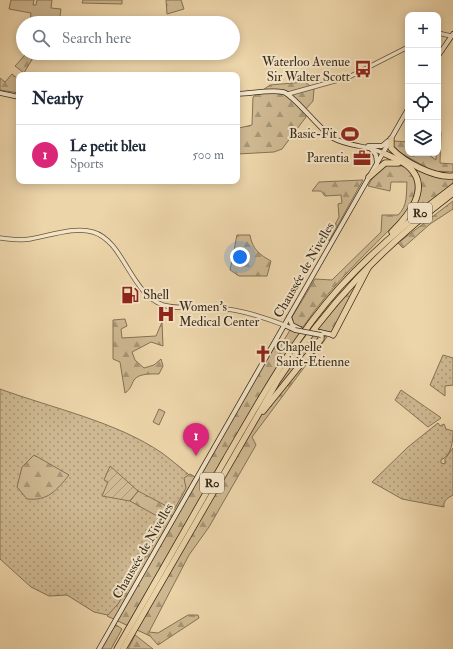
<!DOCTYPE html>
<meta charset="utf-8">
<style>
:root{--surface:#fff;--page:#f6f6f7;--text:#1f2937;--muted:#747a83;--line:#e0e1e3;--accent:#db2777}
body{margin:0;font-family:"IM FELL Double Pica",serif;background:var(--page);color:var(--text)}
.controls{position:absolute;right:12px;top:12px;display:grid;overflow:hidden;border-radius:8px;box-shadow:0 2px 10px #0003}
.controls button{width:36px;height:36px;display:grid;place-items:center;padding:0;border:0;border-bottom:1px solid var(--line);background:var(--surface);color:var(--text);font:20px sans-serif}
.you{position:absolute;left:240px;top:257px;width:14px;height:14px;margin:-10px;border:3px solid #fff;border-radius:50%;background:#1a73e8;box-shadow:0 0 0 6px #1a73e833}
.badge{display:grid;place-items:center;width:26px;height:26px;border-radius:50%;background:var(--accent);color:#fff;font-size:13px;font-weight:700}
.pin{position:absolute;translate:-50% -33px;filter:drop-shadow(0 1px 2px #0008)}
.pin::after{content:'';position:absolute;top:21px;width:14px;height:12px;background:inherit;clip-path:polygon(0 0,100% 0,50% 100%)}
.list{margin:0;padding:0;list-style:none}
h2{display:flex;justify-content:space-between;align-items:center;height:52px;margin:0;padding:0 16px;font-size:17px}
h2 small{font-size:13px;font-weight:400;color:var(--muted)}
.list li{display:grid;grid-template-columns:26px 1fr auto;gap:12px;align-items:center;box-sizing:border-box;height:60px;padding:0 16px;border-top:1px solid var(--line)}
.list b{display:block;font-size:15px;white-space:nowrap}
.list p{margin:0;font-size:13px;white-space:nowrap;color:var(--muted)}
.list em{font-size:13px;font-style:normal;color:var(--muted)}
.icon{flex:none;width:22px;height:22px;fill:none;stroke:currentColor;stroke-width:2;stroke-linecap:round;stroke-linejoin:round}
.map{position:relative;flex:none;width:453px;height:649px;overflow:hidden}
.search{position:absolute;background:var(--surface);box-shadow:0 2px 10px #0003;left:16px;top:16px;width:224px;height:44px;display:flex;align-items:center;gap:10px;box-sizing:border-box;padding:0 14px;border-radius:22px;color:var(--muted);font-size:15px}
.panel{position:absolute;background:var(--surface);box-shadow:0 2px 10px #0003;left:16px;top:72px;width:224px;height:112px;border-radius:8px}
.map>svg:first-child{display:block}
.grass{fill:url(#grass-dots);stroke:#847255}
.forest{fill:url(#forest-firs);stroke:#847255}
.park{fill:url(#park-crowns);stroke:#847255}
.garden{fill:url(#garden-furrows);stroke:#847255}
.pitch{fill:#ceb891;stroke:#847255}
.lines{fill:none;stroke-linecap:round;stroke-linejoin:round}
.tertiary-casing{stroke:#66563d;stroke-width:5}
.secondary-casing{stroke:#392b19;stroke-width:5.5}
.motorway-casing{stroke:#392b19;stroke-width:7}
.tertiary{stroke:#f3e4c8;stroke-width:3.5}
.secondary{stroke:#f3e4c8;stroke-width:4}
.motorway{stroke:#edd5aa;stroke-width:5.5}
.secondary-bridge-casing{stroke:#392b19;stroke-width:5.5;stroke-linecap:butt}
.secondary-bridge{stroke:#f3e4c8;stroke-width:4}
.labels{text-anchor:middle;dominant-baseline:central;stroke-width:4;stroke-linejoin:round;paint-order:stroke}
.shield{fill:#f3e4c8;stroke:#71624e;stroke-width:1}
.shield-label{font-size:12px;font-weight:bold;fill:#392b19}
.poi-label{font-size:13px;fill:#392b19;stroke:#f3e4c8;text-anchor:end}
.street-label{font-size:13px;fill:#392b19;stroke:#f3e4c8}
</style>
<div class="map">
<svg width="453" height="649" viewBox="0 0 453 649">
<defs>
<pattern id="grass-dots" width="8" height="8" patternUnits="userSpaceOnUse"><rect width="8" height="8" fill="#ceb891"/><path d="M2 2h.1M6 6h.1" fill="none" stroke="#a89676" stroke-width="1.8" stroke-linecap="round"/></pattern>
<pattern id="forest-firs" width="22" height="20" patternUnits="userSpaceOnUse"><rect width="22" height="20" fill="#ceb891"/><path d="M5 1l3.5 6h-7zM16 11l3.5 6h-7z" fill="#a89676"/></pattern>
<pattern id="park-crowns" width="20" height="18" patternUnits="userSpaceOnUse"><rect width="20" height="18" fill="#ceb891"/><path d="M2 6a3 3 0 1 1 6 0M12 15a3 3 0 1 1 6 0" fill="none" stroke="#a89676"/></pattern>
<pattern id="garden-furrows" width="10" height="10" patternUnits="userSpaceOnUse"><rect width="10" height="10" fill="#ceb891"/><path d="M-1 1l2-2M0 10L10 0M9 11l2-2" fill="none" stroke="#a89676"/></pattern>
</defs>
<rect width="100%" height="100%" fill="#edd5aa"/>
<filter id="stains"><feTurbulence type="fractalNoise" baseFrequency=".005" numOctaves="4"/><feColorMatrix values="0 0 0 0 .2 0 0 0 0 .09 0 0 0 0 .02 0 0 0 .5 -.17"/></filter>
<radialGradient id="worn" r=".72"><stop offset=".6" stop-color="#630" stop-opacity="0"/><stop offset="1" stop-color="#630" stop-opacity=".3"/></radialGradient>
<g class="grass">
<path d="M443 355 453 358V385L445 386V396L430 385Z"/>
<path d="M0 389C52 408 117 422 162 453 173 461 183 470 193 478L112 616 94 612 67 595 49 596 31 587 0 559Z"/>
<path d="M401 390 440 417 441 418 428 427 395 400Z"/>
<path d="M438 423 440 426 444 424 446 429 453 431C453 441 452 455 441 460V463L445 464V459L453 448V495C448 498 443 500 444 507L402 499 372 482 408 447Z"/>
</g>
<g class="forest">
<path d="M25 55 34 56 24 73 15 66Z"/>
<path d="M12 74 18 79 19 93 0 90V78L5 82Z"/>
<path d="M305 82 314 89 313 101 305 110 306 117 282 149 274 152 238 154 239 128 252 125 253 97 270 85Z"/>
<path d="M438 132H441L440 163 453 164V172L433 171 395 150 392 145 394 141 408 142V153H426L436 160V153H438Z"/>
<path d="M397 163C424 173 417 198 403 216 368 252 331 285 303 327L294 325 292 317 315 279 332 280 381 232 382 215H398C408 206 406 194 407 182H391L390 191 368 186C376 171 380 164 397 163Z"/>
<path d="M415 168 453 178V183L407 219C417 200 426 188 415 168Z"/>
<path d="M363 180 329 241 328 238 339 217 338 204 342 203 341 195 325 196 321 191H312L319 182Z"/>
<path d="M453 201V209L430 224 403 248 398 243Z"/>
<path d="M237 235H250C252 249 260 255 271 261L267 276H239L230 270Z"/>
<path d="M362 277 333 333 317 329Z"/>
<path d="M125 319 127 326 121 329 122 338 156 336 162 322 163 346 151 342 132 352 135 360 144 368 154 365 161 359 163 366 159 374C151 374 139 373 134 380 131 385 131 389 125 393L120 362 113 359V320Z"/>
<path d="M290 330 327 337 252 437 256 445 209 527 189 555 149 632 158 633 188 615H198L199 618 158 645 150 636 107 616 118 604 166 521 130 501 138 491 174 510 186 488 184 478 190 474 197 478 273 348 278 350Z"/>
<path d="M34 455 69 475C56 491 48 501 27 499L17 487 22 467Z"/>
<path d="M115 624 122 629 111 649H101Z"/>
<path d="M135 635 153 649H128Z"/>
</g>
<path class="park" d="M166 0H181L184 9 167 14Z"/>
<path class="garden" d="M110 466 138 491 130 501 102 496 108 482 104 480Z"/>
<g class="pitch">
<path d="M11 0H34L33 5H36L37 0H52L51 8 61 9 59 23 30 22 31 13 9 9Z"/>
<path d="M83 0H122V4L82 3Z"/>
<path d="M159 409 165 412 159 425 153 422Z"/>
</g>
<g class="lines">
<g class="tertiary-casing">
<g id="tertiary">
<path d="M438 33 451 36"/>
<path d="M288 94 349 77 408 47"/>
<path d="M0 238C10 239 20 241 30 239 49 236 74 226 93 232 124 241 130 293 163 305 179 310 199 306 217 308 240 309 263 317 284 325"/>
</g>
</g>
<g class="secondary-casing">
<g id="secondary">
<path d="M438 56 453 34"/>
<path d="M0 93 19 97"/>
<path d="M237 94C251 94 269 89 283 92 293 94 320 130 333 138 349 147 367 145 383 153"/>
<path d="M368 146H382L388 141"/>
<path d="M372 150 376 155 377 164"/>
<path d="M289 317 292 325 300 329"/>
<path d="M284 325 295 330"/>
<path d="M320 332 333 335"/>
<path d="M99 649 408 109"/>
</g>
</g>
<g class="motorway-casing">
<g id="motorway">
<path d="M391 139V148C404 162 434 178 453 176"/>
<path d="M383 153C391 157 404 161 410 168 431 189 408 216 392 232"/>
<path d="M369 177 385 163H398"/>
<path d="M333 335 368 268"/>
<path d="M263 411 321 339V335L317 332"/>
<path d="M117 649C153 586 189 523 225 460 260 400 293 339 340 287 374 250 413 217 453 187"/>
<path d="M123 649 278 380C328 304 381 248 453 193"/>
</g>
</g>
<use href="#tertiary" class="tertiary"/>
<use href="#secondary" class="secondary"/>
<use href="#motorway" class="motorway"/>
<g class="secondary-bridge-casing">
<path id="secondary-bridge" d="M295 330 321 335"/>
</g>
<use href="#secondary-bridge" class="secondary-bridge"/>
</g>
<defs>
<g id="bus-bare" transform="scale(1.38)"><path d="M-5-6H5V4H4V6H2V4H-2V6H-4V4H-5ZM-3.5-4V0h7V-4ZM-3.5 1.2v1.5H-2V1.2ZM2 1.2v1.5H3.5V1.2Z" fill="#8f2418" stroke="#f3e4c8" stroke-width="2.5" paint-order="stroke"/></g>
<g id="stadium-bare" transform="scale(1.38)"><path d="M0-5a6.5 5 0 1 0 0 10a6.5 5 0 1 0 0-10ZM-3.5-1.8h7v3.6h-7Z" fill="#8f2418" stroke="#f3e4c8" stroke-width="2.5" paint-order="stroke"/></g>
<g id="office-bare" transform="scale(1.38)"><path d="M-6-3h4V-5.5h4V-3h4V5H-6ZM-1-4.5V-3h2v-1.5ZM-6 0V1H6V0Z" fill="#8f2418" stroke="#f3e4c8" stroke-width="2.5" paint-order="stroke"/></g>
<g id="fuel-bare" transform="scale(1.38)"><path d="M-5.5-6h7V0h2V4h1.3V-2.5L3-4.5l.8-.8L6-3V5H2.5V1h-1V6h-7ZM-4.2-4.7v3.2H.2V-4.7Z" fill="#8f2418" stroke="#f3e4c8" stroke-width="2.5" paint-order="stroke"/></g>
<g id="hospital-bare" transform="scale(1.38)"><path d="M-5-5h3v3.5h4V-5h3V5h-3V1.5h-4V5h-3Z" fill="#8f2418" stroke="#f3e4c8" stroke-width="2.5" paint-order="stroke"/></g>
<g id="church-bare" transform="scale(1.38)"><path d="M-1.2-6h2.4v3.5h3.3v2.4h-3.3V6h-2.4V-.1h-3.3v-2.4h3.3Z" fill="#8f2418" stroke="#f3e4c8" stroke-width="2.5" paint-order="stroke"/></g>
</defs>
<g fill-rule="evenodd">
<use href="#bus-bare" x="363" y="69"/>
<use href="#stadium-bare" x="350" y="134"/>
<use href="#office-bare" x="362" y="158"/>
<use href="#fuel-bare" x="130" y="295"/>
<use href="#hospital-bare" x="166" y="314"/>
<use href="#church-bare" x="263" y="354"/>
</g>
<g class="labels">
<g class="shield">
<rect x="408" y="203" width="24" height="20" rx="3"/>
<rect x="200" y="473" width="24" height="20" rx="3"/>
</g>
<g class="shield-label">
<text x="420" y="213">R0</text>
<text x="212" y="483">R0</text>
</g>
<g class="poi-label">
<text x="350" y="62">Waterloo Avenue<tspan x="350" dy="15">Sir Walter Scott</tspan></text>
<text x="337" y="134">Basic-Fit</text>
<text x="349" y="158">Parentia</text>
<text x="143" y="295" text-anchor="start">Shell</text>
<text x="179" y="307" text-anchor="start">Women’s<tspan x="179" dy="15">Medical Center</tspan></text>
<text x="276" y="347" text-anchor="start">Chapelle<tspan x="276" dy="15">Saint-Etienne</tspan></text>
</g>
<g class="street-label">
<text transform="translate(304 270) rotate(-60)">Chaussée de Nivelles</text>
<text transform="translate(143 551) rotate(-60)">Chaussée de Nivelles</text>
</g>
</g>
<rect width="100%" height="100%" filter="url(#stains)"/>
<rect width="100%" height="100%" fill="url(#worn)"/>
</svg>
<div class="controls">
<button>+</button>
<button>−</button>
<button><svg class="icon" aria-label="locate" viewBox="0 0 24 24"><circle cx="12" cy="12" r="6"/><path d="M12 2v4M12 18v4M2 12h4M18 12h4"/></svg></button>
<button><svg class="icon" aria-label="layers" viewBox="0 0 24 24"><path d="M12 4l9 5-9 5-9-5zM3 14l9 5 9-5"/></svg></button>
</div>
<div class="you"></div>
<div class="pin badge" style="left:196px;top:456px">1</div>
<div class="search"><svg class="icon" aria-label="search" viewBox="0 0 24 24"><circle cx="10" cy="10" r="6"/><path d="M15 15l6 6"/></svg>Search here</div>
<section class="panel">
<h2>Nearby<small></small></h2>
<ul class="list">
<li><span class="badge">1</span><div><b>Le petit bleu</b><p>Sports</p></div><em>500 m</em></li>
</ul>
</section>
</div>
